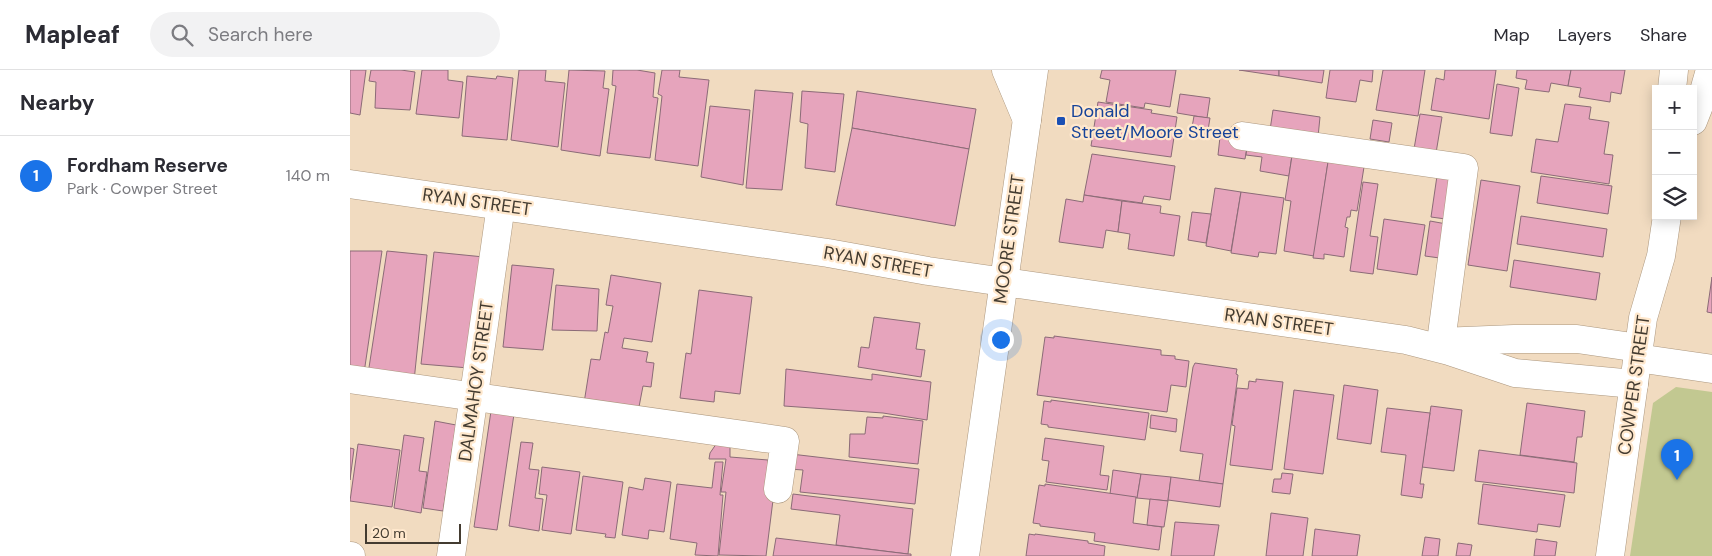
<!DOCTYPE html>
<meta charset="utf-8">
<style>
:root{--surface:#fff;--page:#f2f2f3;--text:#2b2b33;--muted:#7c7c81;--line:#e1e1e2;--accent:#1a73e8}
body{margin:0;font-family:"DM Sans",sans-serif;background:var(--page);color:var(--text)}
.controls{position:absolute;right:15px;top:15px;display:grid;overflow:hidden;border-radius:0px;box-shadow:0 2px 12px #0003}
.controls button{width:45px;height:45px;display:grid;place-items:center;padding:0;border:0;border-bottom:1px solid var(--line);background:var(--surface);color:var(--text);font:25px sans-serif}
.scale{position:absolute;left:15px;bottom:12px;width:96px;box-sizing:border-box;padding-left:5px;border:2px solid #433b30;border-top:0;font-size:14px;line-height:18px;white-space:nowrap;color:#433b30;-webkit-text-stroke:4px #ffe8cd;paint-order:stroke}
.you{position:absolute;left:650px;top:269px;width:18px;height:18px;margin:-12px;border:4px solid #fff;border-radius:50%;background:#1a73e8;box-shadow:0 0 0 8px #1a73e833}
.badge{display:grid;place-items:center;width:32px;height:32px;border-radius:50%;background:var(--accent);color:#fff;font-size:16px;font-weight:700}
.pin{position:absolute;translate:-50% -41px;filter:drop-shadow(0 1px 2px #0008)}
.pin::after{content:'';position:absolute;top:26px;width:18px;height:15px;background:inherit;clip-path:polygon(0 0,100% 0,50% 100%)}
.list{margin:0;padding:0;list-style:none}
h2{display:flex;justify-content:space-between;align-items:center;height:65px;margin:0;padding:0 20px;font-size:21px}
h2 small{font-size:16px;font-weight:400;color:var(--muted)}
.list li{display:grid;grid-template-columns:32px 1fr auto;gap:15px;align-items:center;box-sizing:border-box;height:80px;padding:0 20px;border-top:1px solid var(--line)}
.list b{display:block;font-size:19px;white-space:nowrap}
.list p{margin:0;font-size:16px;white-space:nowrap;color:var(--muted)}
.list em{font-size:16px;font-style:normal;color:var(--muted)}
.icon{flex:none;width:28px;height:28px;fill:none;stroke:currentColor;stroke-width:2;stroke-linecap:round;stroke-linejoin:round}
.map{position:relative;flex:none;width:1362px;height:486px;overflow:hidden}
header{display:flex;align-items:center;gap:30px;box-sizing:border-box;height:70px;padding:0 25px;background:var(--surface);border-bottom:1px solid var(--line)}
header strong{font-size:24px}
nav{display:flex;gap:28px;margin-inline-start:auto;font-size:18px}
.search{width:350px;height:45px;background:var(--page);display:flex;align-items:center;gap:12px;box-sizing:border-box;padding:0 18px;border-radius:28px;color:var(--muted);font-size:19px}
main{display:flex}
aside{flex:1;background:var(--surface)}
.map>svg:first-child{display:block}
.green{fill:#c2c891}
.building{fill:#e6a4bc;stroke:#8b6b77}
.lines{fill:none;stroke-linecap:round;stroke-linejoin:round}
.minor-casing{stroke:#ac977e;stroke-width:29}
.major-casing{stroke:#ac977e;stroke-width:29}
.minor{stroke:#fff;stroke-width:28}
.major{stroke:#fff;stroke-width:28}
.transit-dot{fill:#1a4fb4;stroke:#ffe8cd;stroke-width:2}
.labels{text-anchor:middle;dominant-baseline:central;stroke-width:4.5;stroke-linejoin:round;paint-order:stroke}
.transit-label{font-size:18px;fill:#164399;stroke:#ffe8cd;text-anchor:start}
.street-label{font-size:18px;fill:#433b30;stroke:#ffe8cd}
</style>
<header>
<strong>Mapleaf</strong>
<div class="search"><svg class="icon" aria-label="search" viewBox="0 0 24 24"><circle cx="10" cy="10" r="6"/><path d="M15 15l6 6"/></svg>Search here</div>
<nav><a>Map</a><a>Layers</a><a>Share</a></nav>
</header>
<main>
<aside>
<h2>Nearby<small></small></h2>
<ul class="list">
<li><span class="badge">1</span><div><b>Fordham Reserve</b><p>Park · Cowper Street</p></div><em>140 m</em></li>
</ul>
</aside>
<div class="map">
<svg width="1362" height="486" viewBox="0 0 1362 486">
<rect width="100%" height="100%" fill="#f1dbc0"/>
<path class="green" d="M1326 317 1362 322V486H1280L1303 333Z"/>
<g class="building">
<path d="M0 0H16L10 45 0 43Z"/>
<path d="M21 0H51L65 2 60 40 25 38 26 12 19 11Z"/>
<path d="M72 0H98V10L113 12 109 48 66 44Z"/>
<path d="M169 0H196L195 11 215 13 208 77 161 70Z"/>
<path d="M219 0 255 1 253 18 259 19 250 86 211 80Z"/>
<path d="M263 0H287L305 3 303 27 308 28 300 88 257 83 266 16 262 15Z"/>
<path d="M312 0H330L329 7 359 10 348 96 305 90 312 26 308 24Z"/>
<path d="M752 0H826L820 37 795 33 794 38 756 32 760 10 750 8Z"/>
<path d="M889 0H929V6Z"/>
<path d="M929 0H974L972 13 929 6Z"/>
<path d="M980 0H1023L1022 12 1010 10 1006 32 976 28Z"/>
<path d="M1033 0H1075L1068 46 1026 40Z"/>
<path d="M1095 0H1146L1139 49 1081 40 1086 8 1094 10Z"/>
<path d="M1167 0H1221L1218 16 1201 13 1199 22 1175 19 1177 10 1166 8Z"/>
<path d="M1221 0H1275L1271 24 1261 22 1260 32 1229 27 1231 18 1218 16Z"/>
<path d="M117 6 146 9 147 6 163 8 157 70 112 66Z"/>
<path d="M1147 14 1169 18 1162 66 1140 63Z"/>
<path d="M405 20 443 23 432 120 396 118Z"/>
<path d="M452 21 494 24 485 102 455 98 458 54 450 52Z"/>
<path d="M507 21 626 39 619 79 502 58Z"/>
<path d="M830 24 860 28 857 48 827 43Z"/>
<path d="M748 32 802 40 801 43 827 47 821 87 741 76Z"/>
<path d="M1215 34 1241 37 1239 49 1259 52 1254 84 1263 85 1259 114 1181 102 1186 69 1208 72Z"/>
<path d="M360 36 400 40 393 115 351 107Z"/>
<path d="M923 40 970 47 968 67 920 60Z"/>
<path d="M1070 44 1092 47 1086 83 1064 79Z"/>
<path d="M844 46 860 48 857 66 841 63Z"/>
<path d="M1023 50 1042 53 1039 72 1020 69Z"/>
<path d="M502 58 619 79 605 156 486 135Z"/>
<path d="M870 67 898 71 895 89 868 85Z"/>
<path d="M898 71 943 78 939 106 910 101 912 87 896 85Z"/>
<path d="M742 84 825 96 820 130 794 126 792 133 734 125Z"/>
<path d="M942 86 978 92 964 186 934 181 941 131 935 130Z"/>
<path d="M978 92 1014 97 1007 141 1001 140 1000 147H997L995 157 998 158 994 187 974 184V189L963 188Z"/>
<path d="M1088 99 1110 102 1103 150 1081 147Z"/>
<path d="M1191 106 1262 116 1258 144 1187 133Z"/>
<path d="M1131 110 1170 116 1157 201 1118 195Z"/>
<path d="M1013 112 1028 114 1020 166 1028 167 1023 204 1000 201Z"/>
<path d="M865 118 891 122 881 181 856 176Z"/>
<path d="M891 122 934 128 926 184 909 182 908 187 881 183Z"/>
<path d="M734 125 772 131 768 162 756 160 753 178 709 172 716 129 733 132Z"/>
<path d="M772 131 811 136 810 143 830 146 824 186 778 179 780 164 768 162Z"/>
<path d="M842 142 861 144 856 173 838 170Z"/>
<path d="M1171 146 1257 159 1253 187 1167 174Z"/>
<path d="M1034 149 1075 155 1067 205 1027 199Z"/>
<path d="M1080 151 1102 155 1097 189 1075 186Z"/>
<path d="M0 181H32L14 303 0 302Z"/>
<path d="M37 181 77 185 64 311 18 304Z"/>
<path d="M84 182 134 187 119 298 71 294Z"/>
<path d="M1164 190 1250 203 1246 230 1160 217Z"/>
<path d="M162 195 204 199 193 280 153 277Z"/>
<path d="M261 205 311 213 302 272 274 268 272 278 298 282 296 292 304 293 301 317 293 316 288 342 234 333 241 289 250 290 255 262 258 263 263 236 256 235Z"/>
<path d="M1362 207V243L1357 242Z"/>
<path d="M206 215 249 219 247 261 202 260Z"/>
<path d="M349 220 402 227 390 324 365 321 364 332 330 328 336 283 341 284Z"/>
<path d="M524 247 570 253 566 279 575 280 571 307 508 297 511 277 519 278Z"/>
<path d="M704 266 811 280V285L825 286V289L839 291 836 317 821 315 817 342 687 325 695 267 704 268Z"/>
<path d="M845 293 887 299 886 304 888 305 873 414 849 411 853 384 830 381 843 297Z"/>
<path d="M436 299 522 310V304L581 312 577 350 533 343 434 336Z"/>
<path d="M906 309 933 312 922 400 880 395 885 356 882 355 887 318 898 319 899 311 906 312Z"/>
<path d="M994 315 1028 320 1021 374 987 369Z"/>
<path d="M944 320 984 325 973 404 934 399Z"/>
<path d="M701 330 799 343 795 370 698 357V355L691 354 694 331 701 332Z"/>
<path d="M1177 333 1235 341 1232 367H1227L1224 392 1170 385Z"/>
<path d="M1081 336 1112 340 1104 401 1072 397Z"/>
<path d="M1037 338 1080 343 1070 414H1074L1072 428 1051 425 1056 385 1031 382Z"/>
<path d="M141 341 164 344 147 460 124 457Z"/>
<path d="M801 345 827 349 826 362 800 358Z"/>
<path d="M533 346 573 351 568 394 499 387 500 364H515L517 347 533 348Z"/>
<path d="M85 351 106 355 93 441 73 438Z"/>
<path d="M54 365 74 368 69 401 77 402 71 443 44 438Z"/>
<path d="M371 367H380V387L418 390 417 406H426L416 486 369 485 376 422H371L376 389H359L360 383Z"/>
<path d="M695 368 754 376 750 405 759 406 757 420 696 412 699 391 692 390Z"/>
<path d="M171 372 183 373 179 399 189 400 185 428 193 429 189 461 159 456Z"/>
<path d="M8 374 50 380 42 437 0 431Z"/>
<path d="M0 378 4 379 0 410Z"/>
<path d="M1129 380 1227 393 1224 423 1125 411Z"/>
<path d="M441 384 569 399 565 434 450 422 453 400 439 399Z"/>
<path d="M365 392H373L370 425H373L368 486 345 485 347 473 320 469 327 414 362 418Z"/>
<path d="M192 397 230 402 221 464 192 460 197 425 189 424Z"/>
<path d="M763 400 791 404 787 428 760 424Z"/>
<path d="M932 403 943 404 940 424 922 422 924 409H931Z"/>
<path d="M791 404 821 407 818 431 787 428Z"/>
<path d="M233 406 273 412 265 468 255 467 256 464 226 460Z"/>
<path d="M821 407 873 414 870 437 818 430Z"/>
<path d="M295 408 321 412 314 462 299 460 298 469 272 465 279 417 293 420Z"/>
<path d="M695 414 786 427 783 453 812 457 809 480 744 471 745 463 690 456V454L683 453 689 415 695 416Z"/>
<path d="M1133 414 1215 425 1210 457 1188 454 1187 462 1128 454Z"/>
<path d="M443 424 563 439 558 484 486 475 490 445 441 439Z"/>
<path d="M800 429 818 431 814 457 797 455Z"/>
<path d="M921 443 958 448 953 486H916Z"/>
<path d="M825 452 869 455 864 486H821Z"/>
<path d="M965 459 1010 465 1007 486H962Z"/>
<path d="M679 464 685 465V464L738 471V473L755 476 754 486H676Z"/>
<path d="M1075 467 1090 469 1088 486H1072Z"/>
<path d="M426 468 558 484H561V486H423Z"/>
<path d="M1186 469 1207 472 1205 486H1184Z"/>
<path d="M1108 473 1122 475 1120 486H1106Z"/>
</g>
<g class="lines">
<g class="minor-casing">
<g id="minor">
<path d="M656 0 677 50"/>
<path d="M1322 19 1324 0"/>
<path d="M1343 51 1352 28 1360 0"/>
<path d="M892 66 1114 98 1091 272"/>
<path d="M0 114 478 183 578 201 1056 270 1099 281 1165 303 1284 314"/>
<path d="M1090 272 1164 269H1227L1289 278"/>
<path d="M1287 288 1362 299"/>
<path d="M0 309 435 371 428 419"/>
<path d="M0 486H1"/>
<path d="M101 486 151 135"/>
<path d="M1260 486 1293 248 1311 186 1317 146"/>
</g>
</g>
<g class="major-casing">
<path id="major" d="M615 486 684 0"/>
</g>
<use href="#minor" class="minor"/>
<use href="#major" class="major"/>
</g>
<rect class="transit-dot" x="706" y="46" width="10" height="10" rx="2.5"/>
<g class="labels">
<g class="transit-label">
<text x="721" y="41">Donald<tspan x="721" dy="21">Street/Moore Street</tspan></text>
</g>
<g class="street-label">
<text transform="translate(127 132) rotate(8)">RYAN STREET</text>
<text transform="translate(659 169) rotate(-82)">MOORE STREET</text>
<text transform="translate(528 192) rotate(10)">RYAN STREET</text>
<text transform="translate(929 252) rotate(8)">RYAN STREET</text>
<text transform="translate(126 311) rotate(-82)">DALMAHOY STREET</text>
<text transform="translate(1284 315) rotate(-82)">COWPER STREET</text>
</g>
</g>
</svg>
<div class="controls">
<button>+</button>
<button>−</button>
<button><svg class="icon" aria-label="layers" viewBox="0 0 24 24"><path d="M12 4l9 5-9 5-9-5zM3 14l9 5 9-5"/></svg></button>
</div>
<div class="scale">20 m</div>
<div class="you"></div>
<div class="pin badge" style="left:1327px;top:410px">1</div>
</div>
</main>
